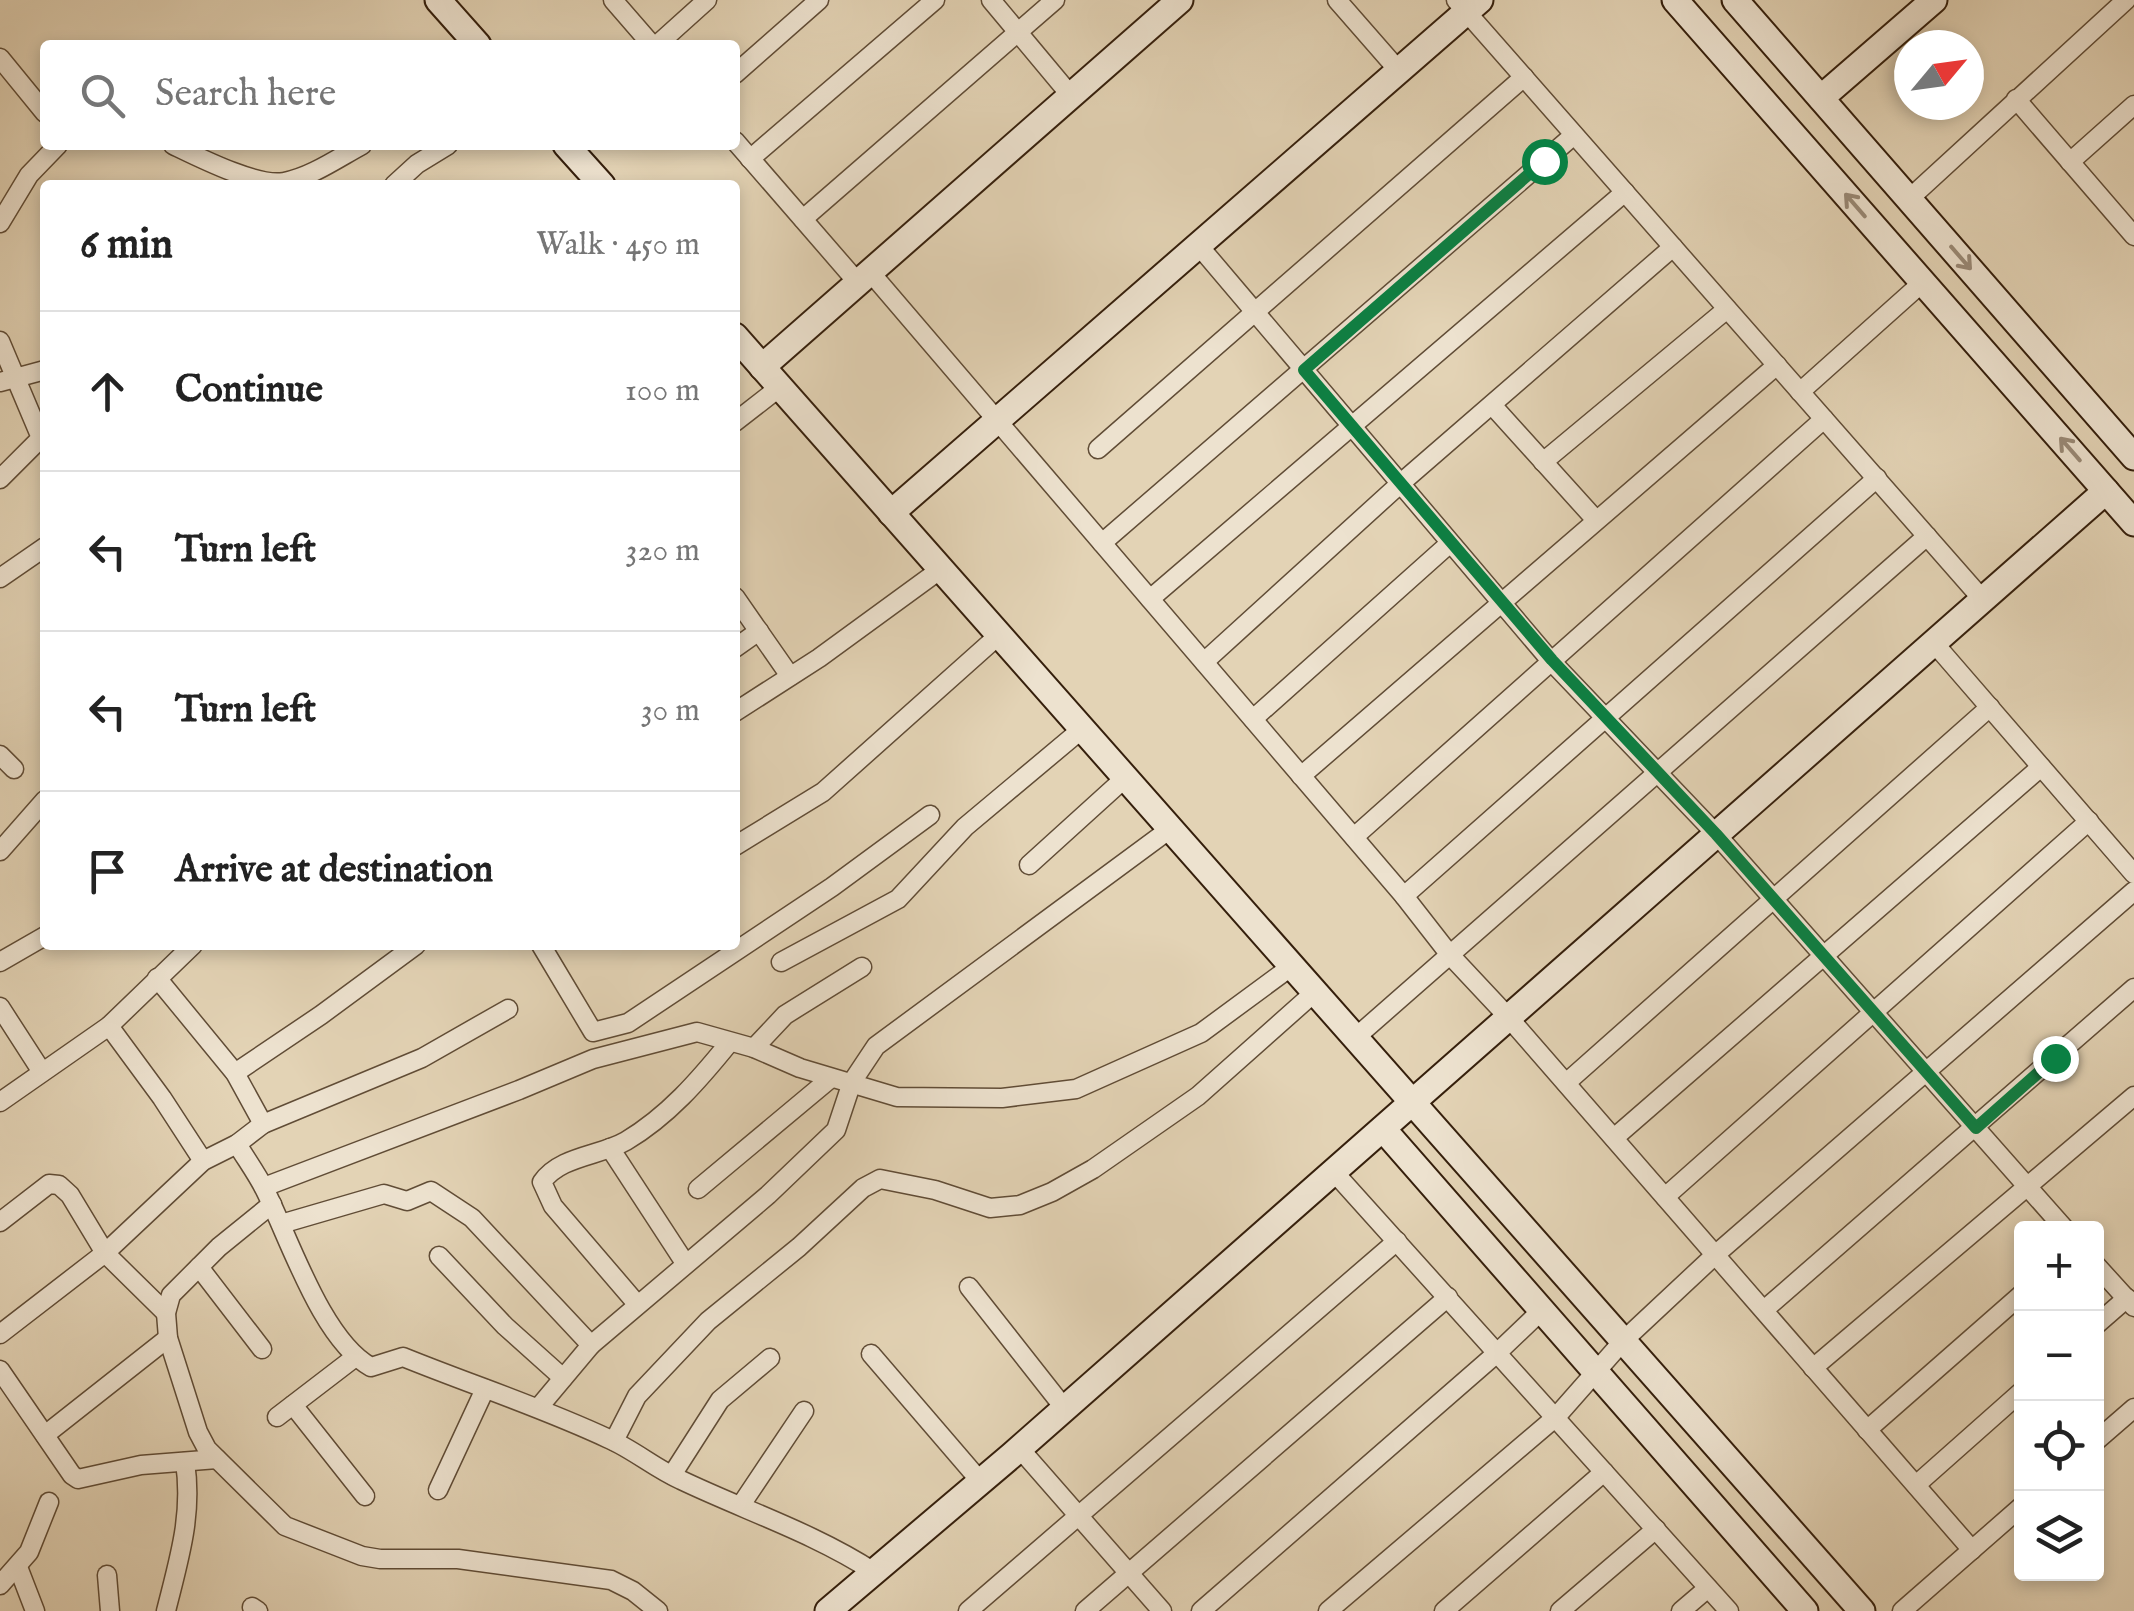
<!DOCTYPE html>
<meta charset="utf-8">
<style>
:root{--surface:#fff;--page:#f6f6f6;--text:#222;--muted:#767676;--line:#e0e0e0}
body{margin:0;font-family:"IM FELL English",serif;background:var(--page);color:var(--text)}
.controls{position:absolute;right:30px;bottom:30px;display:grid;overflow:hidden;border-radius:10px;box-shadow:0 5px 15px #0003}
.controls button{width:90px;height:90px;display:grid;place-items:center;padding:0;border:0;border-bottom:2px solid var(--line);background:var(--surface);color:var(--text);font:50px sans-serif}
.compass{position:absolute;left:1894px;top:30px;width:90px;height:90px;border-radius:50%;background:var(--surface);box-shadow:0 5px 15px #0003;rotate:61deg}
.stop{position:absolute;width:30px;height:30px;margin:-22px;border:8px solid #0b8043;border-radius:50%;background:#fff}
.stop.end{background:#0b8043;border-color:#fff;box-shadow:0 2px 10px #0008}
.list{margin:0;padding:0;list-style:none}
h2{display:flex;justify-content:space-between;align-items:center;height:130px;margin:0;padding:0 40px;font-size:42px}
h2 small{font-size:32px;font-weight:400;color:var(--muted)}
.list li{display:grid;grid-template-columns:65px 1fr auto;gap:30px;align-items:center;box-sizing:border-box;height:160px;padding:0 40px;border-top:2px solid var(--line)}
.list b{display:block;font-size:38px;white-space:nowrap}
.list em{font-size:32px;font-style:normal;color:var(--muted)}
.icon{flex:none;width:55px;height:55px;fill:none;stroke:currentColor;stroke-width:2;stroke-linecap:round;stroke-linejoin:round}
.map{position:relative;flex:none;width:2134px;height:1611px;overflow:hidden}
.search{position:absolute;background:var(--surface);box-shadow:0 5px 15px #0003;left:40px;top:40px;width:700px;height:110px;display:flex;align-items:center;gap:25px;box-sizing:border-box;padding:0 35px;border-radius:10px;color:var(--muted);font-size:38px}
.panel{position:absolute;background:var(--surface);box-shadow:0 5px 15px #0003;left:40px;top:180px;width:700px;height:770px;border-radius:10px}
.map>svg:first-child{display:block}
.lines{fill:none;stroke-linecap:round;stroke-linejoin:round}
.street-casing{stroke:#604c36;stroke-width:21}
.secondary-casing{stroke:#351f0c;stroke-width:29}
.street{stroke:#ede2cf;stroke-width:18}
.secondary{stroke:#ede2cf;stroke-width:25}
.oneway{stroke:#9a8a77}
.route{stroke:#0b8043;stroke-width:12}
</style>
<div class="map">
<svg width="2134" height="1611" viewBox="0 0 2134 1611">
<rect width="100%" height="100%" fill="#e3d3b5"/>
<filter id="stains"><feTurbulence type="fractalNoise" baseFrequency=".002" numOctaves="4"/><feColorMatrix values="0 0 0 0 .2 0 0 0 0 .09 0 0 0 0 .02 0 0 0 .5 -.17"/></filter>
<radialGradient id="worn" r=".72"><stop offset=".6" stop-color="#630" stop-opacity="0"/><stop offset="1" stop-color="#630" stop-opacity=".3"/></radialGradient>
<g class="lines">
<g class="street-casing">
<g id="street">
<path d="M613 0 652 45"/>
<path d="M991 0 1072 97"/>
<path d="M1337 0 1399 71"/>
<path d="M1456 0 1983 600"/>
<path d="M657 45 707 0"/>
<path d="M0 58 45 113"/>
<path d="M735 74 819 0"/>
<path d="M2016 99 2134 236"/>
<path d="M735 141 859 284"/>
<path d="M173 145C198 157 257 187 284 182 311 177 338 158 362 145"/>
<path d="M750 159 935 0"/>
<path d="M2070 162 2134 105"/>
<path d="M394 185 417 164 448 145"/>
<path d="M1909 199 2126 0"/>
<path d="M803 219 1055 0"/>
<path d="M0 223 29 175 58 145"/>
<path d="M1199 246 1551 661 1716 834 2064 1228"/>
<path d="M871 273 1404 896 1450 955 1509 1018 1972 1550"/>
<path d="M0 341 41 438 0 479"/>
<path d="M0 382 45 370"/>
<path d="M1800 392 1923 282"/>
<path d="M1492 405 1595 519"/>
<path d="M735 422 780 387"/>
<path d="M1098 449 1524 77"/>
<path d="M1543 462 1727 309"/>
<path d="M1102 543 1574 135"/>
<path d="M0 578 45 547"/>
<path d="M735 597 790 676"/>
<path d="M1150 599 1625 192"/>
<path d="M1934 643 2134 874"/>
<path d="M735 648 759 631"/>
<path d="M1204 662 1401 483 1673 247"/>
<path d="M735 712 819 658 941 569"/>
<path d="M1253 719 1449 544"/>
<path d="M0 755 14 769"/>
<path d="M1301 776 1777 365"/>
<path d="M1354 837 1824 419"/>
<path d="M735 846 823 792 999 635"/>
<path d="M0 851 45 800"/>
<path d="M1029 865 1125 778"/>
<path d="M1404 896 1877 478"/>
<path d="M541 945 593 1032 628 1023 832 887 930 815"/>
<path d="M0 962 45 936"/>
<path d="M781 962 898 899 965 827 1082 729"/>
<path d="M157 978 235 1073 263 1124"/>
<path d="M0 1007 42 1072"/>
<path d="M109 1026 162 1098 203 1161"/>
<path d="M1355 1038 1927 536"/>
<path d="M754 1048 785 1015 862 967"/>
<path d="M235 1073 321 1015 416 945"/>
<path d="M1566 1083 1990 707"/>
<path d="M0 1102 109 1026 193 945"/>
<path d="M1614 1138 2041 767"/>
<path d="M237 1144C246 1159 257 1174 265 1190 290 1240 322 1340 371 1367L403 1357C472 1385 541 1407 609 1439 634 1450 656 1469 681 1480 746 1511 814 1533 874 1572"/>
<path d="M610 1148 685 1263"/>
<path d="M1334 1172 1729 1611"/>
<path d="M264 1187 519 1090 593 1059 697 1032 754 1048 800 1068 897 1097 1002 1098 1076 1089 1201 1033 1292 966"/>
<path d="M698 1189 831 1078"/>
<path d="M1665 1197 2089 821"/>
<path d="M272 1204 219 1247 171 1295 166 1313 168 1338 198 1432 207 1449 285 1526 362 1556 380 1559H458L611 1580 633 1591 658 1611"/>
<path d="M0 1222 49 1184 59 1185 70 1195 105 1253 166 1313"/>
<path d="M281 1224 384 1194 407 1201 431 1191 472 1218 591 1345"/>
<path d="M439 1256 505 1326 563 1378"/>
<path d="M2096 1265 2134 1307"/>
<path d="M199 1267 262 1349"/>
<path d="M969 1287 1065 1409"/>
<path d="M637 1304 553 1206 542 1182C560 1156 600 1156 626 1141 668 1116 699 1080 729 1043"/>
<path d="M1764 1310 2134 988"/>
<path d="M2096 1325 2127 1298"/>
<path d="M0 1334 105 1253 203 1161 237 1144 263 1124 422 1058 508 1009"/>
<path d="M871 1354 981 1482"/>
<path d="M1813 1368 2134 1096"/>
<path d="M0 1370 72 1475 78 1479 141 1465 217 1459"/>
<path d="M293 1405 365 1496"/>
<path d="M539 1407 591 1345 768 1195 836 1130 852 1082 876 1046 1170 829"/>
<path d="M277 1417 354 1358"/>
<path d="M1867 1430 2022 1294"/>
<path d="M45 1435 168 1338"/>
<path d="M614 1441 637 1396 708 1321 799 1247 863 1188 880 1179 935 1190 990 1208 1020 1205 1052 1192 1093 1169 1198 1096 1315 992"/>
<path d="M2096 1441 2134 1408"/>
<path d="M1020 1449 1162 1611"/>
<path d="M672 1475 720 1400 770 1358"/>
<path d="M1916 1485 2022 1391"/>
<path d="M438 1490 485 1389"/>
<path d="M741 1505 804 1411"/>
<path d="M18 1567 35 1611"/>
<path d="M107 1575 110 1611"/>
<path d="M0 1585 29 1552 49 1502"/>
<path d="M252 1607 258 1611"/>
<path d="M166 1611C179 1559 193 1515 185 1462"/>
<path d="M968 1611 1397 1241"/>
<path d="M1085 1611 1448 1297"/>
<path d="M1201 1611 1497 1353 1541 1311"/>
<path d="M1328 1611 1556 1417 1623 1341 1715 1255 2134 891"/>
<path d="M1444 1611 1604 1472"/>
<path d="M1560 1611 1656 1529"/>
<path d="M1681 1611 1708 1588"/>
<path d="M1902 1611 2022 1506"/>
</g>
</g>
<g class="secondary-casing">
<g id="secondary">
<path d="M438 0 478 45"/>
<path d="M1675 0 2134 523"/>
<path d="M1735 0 2134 457"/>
<path d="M1821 98 1934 0"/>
<path d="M566 145 602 185"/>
<path d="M735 336 1862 1611"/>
<path d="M762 367 1180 0"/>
<path d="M891 513 1480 0"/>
<path d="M1383 1129 1805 1611"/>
<path d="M828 1611 1012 1455 2106 491"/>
</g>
</g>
<use href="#street" class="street"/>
<use href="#secondary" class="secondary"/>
</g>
<defs><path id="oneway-shaft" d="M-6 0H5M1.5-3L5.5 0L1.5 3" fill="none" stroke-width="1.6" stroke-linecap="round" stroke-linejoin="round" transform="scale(2.5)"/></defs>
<g class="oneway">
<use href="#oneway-shaft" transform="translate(1855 205) rotate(-131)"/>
<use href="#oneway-shaft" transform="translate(1961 258) rotate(49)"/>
<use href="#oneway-shaft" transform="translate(2070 449) rotate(-131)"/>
</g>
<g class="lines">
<path class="route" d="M1544 161 1304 370 1552 660 1716 834 1976 1128 2055 1058"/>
</g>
<rect width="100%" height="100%" filter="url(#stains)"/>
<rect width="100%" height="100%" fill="url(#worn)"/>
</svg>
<div class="controls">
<button>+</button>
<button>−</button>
<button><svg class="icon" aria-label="locate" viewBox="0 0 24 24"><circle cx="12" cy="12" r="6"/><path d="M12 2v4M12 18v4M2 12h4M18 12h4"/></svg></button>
<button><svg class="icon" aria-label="layers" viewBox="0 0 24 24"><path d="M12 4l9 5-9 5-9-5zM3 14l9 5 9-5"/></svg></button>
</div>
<svg class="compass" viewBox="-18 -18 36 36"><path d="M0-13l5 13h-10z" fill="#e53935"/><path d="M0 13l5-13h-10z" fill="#767676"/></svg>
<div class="stop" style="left:1544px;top:161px"></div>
<div class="stop end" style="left:2055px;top:1058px"></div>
<div class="search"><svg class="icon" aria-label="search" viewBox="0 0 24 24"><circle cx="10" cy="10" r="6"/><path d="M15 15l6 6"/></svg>Search here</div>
<section class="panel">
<h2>6 min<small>Walk · 450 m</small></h2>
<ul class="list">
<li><svg class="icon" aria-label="ahead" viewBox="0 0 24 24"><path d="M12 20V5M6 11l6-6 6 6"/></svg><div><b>Continue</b></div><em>100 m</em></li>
<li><svg class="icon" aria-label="left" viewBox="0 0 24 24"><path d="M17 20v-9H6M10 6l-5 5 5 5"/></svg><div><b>Turn left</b></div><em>320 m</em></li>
<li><svg class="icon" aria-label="left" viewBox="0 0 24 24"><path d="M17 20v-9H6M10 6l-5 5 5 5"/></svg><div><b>Turn left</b></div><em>30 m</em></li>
<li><svg class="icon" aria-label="arrive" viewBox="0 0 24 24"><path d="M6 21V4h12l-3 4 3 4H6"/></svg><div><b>Arrive at destination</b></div></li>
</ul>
</section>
</div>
